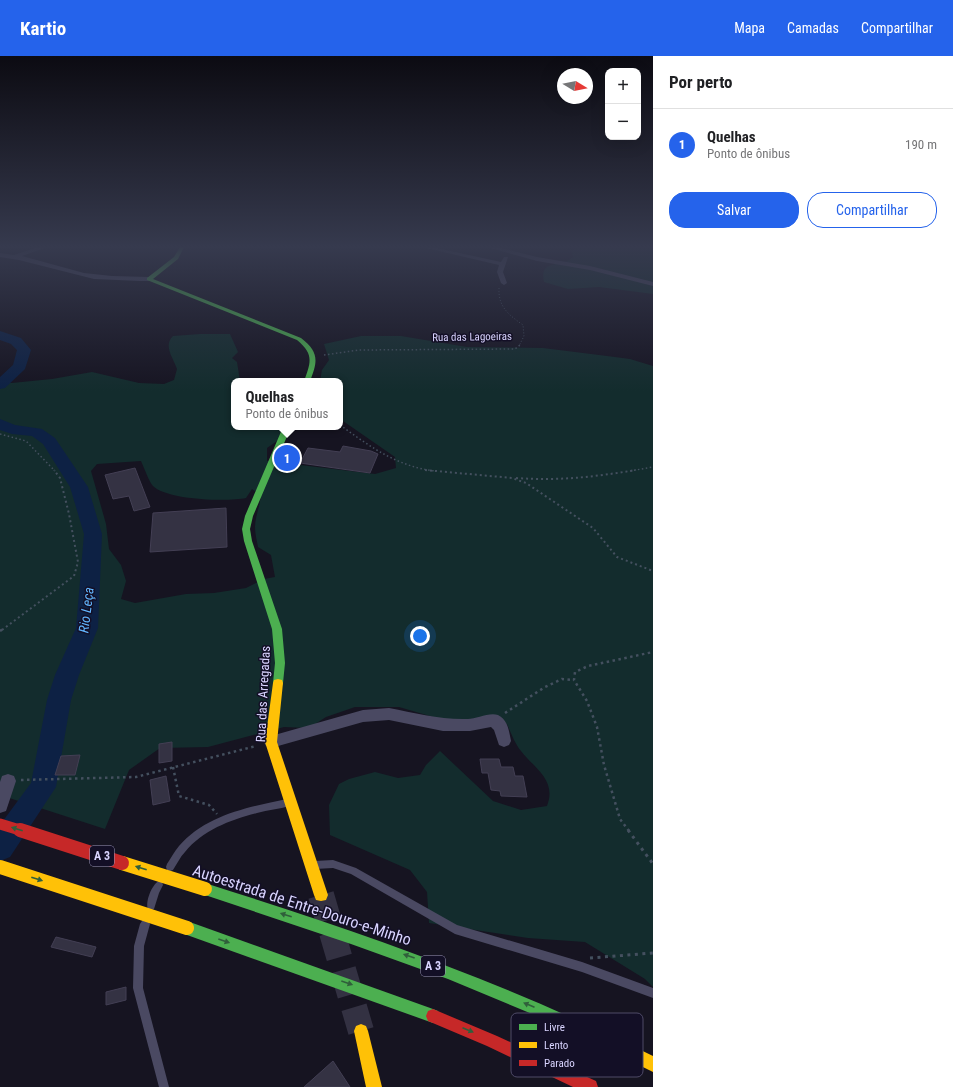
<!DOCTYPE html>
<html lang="pt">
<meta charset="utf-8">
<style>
:root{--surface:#fff;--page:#f2f2f2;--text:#202124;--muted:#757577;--line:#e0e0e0;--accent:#2563eb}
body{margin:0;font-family:"Roboto Condensed",sans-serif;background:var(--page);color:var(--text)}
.controls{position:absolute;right:12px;top:12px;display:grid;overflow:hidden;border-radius:8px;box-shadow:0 4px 16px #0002}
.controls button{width:36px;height:36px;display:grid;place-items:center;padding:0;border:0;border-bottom:1px solid var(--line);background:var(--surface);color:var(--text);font:20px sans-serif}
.compass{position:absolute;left:557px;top:12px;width:36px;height:36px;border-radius:50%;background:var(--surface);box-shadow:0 4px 16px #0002;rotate:100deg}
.you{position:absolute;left:420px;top:580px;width:14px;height:14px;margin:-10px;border:3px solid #fff;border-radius:50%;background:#1a73e8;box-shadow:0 0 0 6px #1a73e833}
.badge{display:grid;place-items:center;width:26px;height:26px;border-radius:50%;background:var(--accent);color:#fff;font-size:13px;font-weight:700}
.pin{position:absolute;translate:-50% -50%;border:2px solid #fff;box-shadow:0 1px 4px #0006}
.popup{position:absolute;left:231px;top:322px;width:112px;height:52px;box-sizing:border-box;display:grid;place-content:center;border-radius:8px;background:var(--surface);filter:drop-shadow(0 1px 3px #0005);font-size:13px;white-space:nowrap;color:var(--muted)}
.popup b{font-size:15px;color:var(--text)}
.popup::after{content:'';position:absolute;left:50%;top:100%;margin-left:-8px;border:8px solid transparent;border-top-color:var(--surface)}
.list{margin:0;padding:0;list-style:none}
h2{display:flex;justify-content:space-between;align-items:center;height:52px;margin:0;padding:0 16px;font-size:17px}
h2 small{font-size:13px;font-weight:400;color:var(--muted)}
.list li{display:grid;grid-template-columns:26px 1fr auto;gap:12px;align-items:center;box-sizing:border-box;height:72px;padding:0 16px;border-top:1px solid var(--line)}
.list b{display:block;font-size:15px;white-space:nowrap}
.list p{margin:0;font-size:13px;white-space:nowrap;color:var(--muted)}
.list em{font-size:13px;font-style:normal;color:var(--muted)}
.actions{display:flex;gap:8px;padding:12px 16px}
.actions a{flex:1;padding:9px 0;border:1px solid var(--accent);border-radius:16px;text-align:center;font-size:14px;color:var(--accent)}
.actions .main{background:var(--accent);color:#fff}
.map{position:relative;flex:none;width:653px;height:1031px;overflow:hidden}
header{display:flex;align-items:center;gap:24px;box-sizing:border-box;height:56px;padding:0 20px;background:var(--accent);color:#fff}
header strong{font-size:19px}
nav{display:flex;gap:22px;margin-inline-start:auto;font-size:14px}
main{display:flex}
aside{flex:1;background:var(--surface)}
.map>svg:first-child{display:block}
.green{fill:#132c2d;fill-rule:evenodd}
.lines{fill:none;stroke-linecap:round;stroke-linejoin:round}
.river{fill:#0d2144;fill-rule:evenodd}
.building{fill:#343243;stroke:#433f54}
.secondary-tunnel{stroke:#333142;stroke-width:26;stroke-dasharray:26 13;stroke-linecap:butt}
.path-far4{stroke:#44505f;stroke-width:1;stroke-dasharray:1 2;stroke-linecap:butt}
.path-far3{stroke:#44505f;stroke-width:1.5;stroke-dasharray:1.5 2.5;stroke-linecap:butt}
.path-far2{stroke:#44505f;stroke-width:2;stroke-dasharray:2 3;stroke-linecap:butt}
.path-far1{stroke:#44505f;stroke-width:2.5;stroke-dasharray:2.5 3.5;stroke-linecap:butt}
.path{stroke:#44505f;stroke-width:3;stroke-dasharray:3 4.5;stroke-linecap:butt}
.lane{fill:#4a4962;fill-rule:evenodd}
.street{fill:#4a4962;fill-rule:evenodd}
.fast{fill:#4caf50;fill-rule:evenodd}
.slow{fill:#ffc107;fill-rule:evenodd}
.jam{fill:#c62828;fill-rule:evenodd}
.slow-bridge{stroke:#ffc107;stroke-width:14}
.jam-bridge-far1{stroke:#c62828;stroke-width:11}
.jam-bridge{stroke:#c62828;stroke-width:14}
.oneway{fill:#305f3b}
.labels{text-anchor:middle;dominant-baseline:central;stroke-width:3;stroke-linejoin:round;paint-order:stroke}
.far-street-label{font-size:11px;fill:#d9d4ff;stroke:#130f26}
.shield{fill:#130f26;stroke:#9e99be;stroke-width:1}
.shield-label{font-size:12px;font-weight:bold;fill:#d9d4ff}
.street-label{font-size:13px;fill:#d9d4ff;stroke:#130f26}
.water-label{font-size:14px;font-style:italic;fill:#62b6ff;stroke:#130f26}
.near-street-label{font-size:16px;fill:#d9d4ff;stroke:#130f26}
.key{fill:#130f26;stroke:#4e4a67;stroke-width:1}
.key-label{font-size:11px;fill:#d9d4ff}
</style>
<header>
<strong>Kartio</strong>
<nav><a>Mapa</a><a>Camadas</a><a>Compartilhar</a></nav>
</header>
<main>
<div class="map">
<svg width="653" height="1031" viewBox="0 0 653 1031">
<rect width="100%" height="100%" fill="#161421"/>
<g class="green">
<path d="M580 191H653V238L599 231 568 233 544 226C539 202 560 213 573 201L571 194Z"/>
<path d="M200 278H230L238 296 232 302 237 306 240 325H234V371H285L277 385 267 392V405L375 418 396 412 395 401 343 365 340 361V325H320L322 314 329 304 324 288 361 280H401L467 291 543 292 607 300 630 303 653 310V931L645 923 585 886 528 882 429 867 427 836 410 814 330 779 329 749 339 728 349 723 375 716 398 722 420 719 426 709 440 695 493 745 521 754 547 750C557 724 535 713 521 695 515 688 511 677 507 668L485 662 447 665 399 651H355L326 661 309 672 284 671 208 691 160 692 129 714 105 773 0 739V326L12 327 52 323 92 316 139 327 164 328 174 324 177 313C173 301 163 290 173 280ZM141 405C144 411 149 426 153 430 167 444 227 446 246 442L252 433 261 439C260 450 255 461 255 471 255 478 257 485 258 491L271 499 275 521 264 523 246 532 214 537 186 538 135 547 121 543 126 525 121 509 109 493 106 468 91 415 97 408Z"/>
</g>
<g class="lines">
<g class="river">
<path d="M0 275 21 282 31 294 25 313 5 332 0 333V321L13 309 17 294 11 288 0 284Z"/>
<path d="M0 363 15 369 42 373 55 382 88 431 102 478 98 572 79 619 71 644 56 731 10 801 0 805V769L31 727 47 644 55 619 76 572 84 478 70 431 43 388 32 380 12 378 0 374Z"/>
</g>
</g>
<g class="building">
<path d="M343 390 371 395 378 398 370 417 300 407 308 392 340 396Z"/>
<path d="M135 412 150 451 134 455 129 440 113 443 105 419Z"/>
<path d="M226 452 227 491 150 496 153 457Z"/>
<path d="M172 686V705L159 707V688Z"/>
<path d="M80 699 75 719H55L61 700Z"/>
<path d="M480 703H499L501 711H513L515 720H523L527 741 501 740 500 735 491 734 488 717H482Z"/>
<path d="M166 720 170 745 153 749 150 724Z"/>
<path d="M56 881 96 891 92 901 51 891Z"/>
<path d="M126 931V944L106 949V936Z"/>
<path d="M333 1005 350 1031H304Z"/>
</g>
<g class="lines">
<path class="secondary-tunnel" d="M321 839 361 975"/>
<path class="path-far4" d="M499 232C498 251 509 259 523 269L524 280 519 290"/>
<g class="path-far3">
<path d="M324 299 359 294 515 293 520 289"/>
<path d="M340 369C369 390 398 411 435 415"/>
<path d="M0 378 26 385 55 415"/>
<path d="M630 415 653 411"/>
</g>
<g class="path-far2">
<path d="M425 414 512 422 526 427 593 472 617 501 653 515"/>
<path d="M516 422C560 425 593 421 636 414"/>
<path d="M2 574 74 520 78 506 69 458 60 422 54 414"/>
</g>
<g class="path-far1">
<path d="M0 575 3 573"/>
<path d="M505 657 545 631 562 623 574 624"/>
<path d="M173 711 179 740 209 749 217 758"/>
<path d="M21 724 136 721 256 690"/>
<path d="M629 775 620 763 604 709 597 671 587 645 574 624 575 616 588 610 653 596"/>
</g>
<g class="path">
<path d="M628 774 653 808"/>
<path d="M590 902 653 897"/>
</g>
<g class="lane">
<path d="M287 743 290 744 291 747 290 750C279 753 268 754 257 757 230 764 203 774 185 796 180 801 177 808 173 814L170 815 167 814 166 811 167 808C171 802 174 796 179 790 206 759 248 751 287 743Z"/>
<path d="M333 804 356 812 457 869 582 906 653 932V942L582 916 455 878 351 818 333 812 315 813 312 812 311 809 312 806 315 805Z"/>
<path d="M159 825 162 826 163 829 159 837 154 853 151 854 148 853C145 846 152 828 159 825Z"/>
<path d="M145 863 148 865 150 868 144 890 143 932 169 1031H159L133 932 134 890 140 868 142 865Z"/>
</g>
<g class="street">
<path d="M38 191H47L22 200 84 217 112 220 149 221 152 223 149 225H140L94 223 19 204 0 201V197L14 199Z"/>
<path d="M422 191H432L501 206 504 201H508L503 216 507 227 504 229 501 227 497 216 499 209Z"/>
<path d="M487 191H497L537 201 590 210 653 226V230L590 214 537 205Z"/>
<path d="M389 652C415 657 441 664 468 663 476 663 489 656 498 659 508 664 509 675 511 685L509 689 504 691 499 689 494 674 491 671 470 675H443L389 664 363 666 271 692 266 690 264 686 266 682 271 680 363 654Z"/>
<path d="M8 718 14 720 16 725 6 755 0 757V726L2 720Z"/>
</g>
<g class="fast">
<path d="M180 191H184L178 203 153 223 301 282C319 296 318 305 310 325H304C311 306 314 298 297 284L147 224V222L174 201Z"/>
<path d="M283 371H291L253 460 250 473 252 485 282 573 285 607 283 627 282 630 278 631 274 630 273 627 275 607 272 573 244 485 242 473 245 460Z"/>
<path d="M205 827C337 869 468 913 594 972L597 977 594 982 589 985 537 960 448 923 351 888 205 839 200 838 198 833 200 828Z"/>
<path d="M187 865 433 953 438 955 440 960 438 965 433 967 187 879 182 877 180 872 182 867Z"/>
</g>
<g class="slow">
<path d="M278 623 282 624 283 627 277 686 328 839 326 844 321 845 316 844 314 839 265 686 273 627 274 624Z"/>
<path d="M361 968 366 970 368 975 382 1031H366L354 975 356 970Z"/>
<path d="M589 969 653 1000V1016L584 982 581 977 584 972Z"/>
</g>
<path class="jam" d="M433 953 497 980 596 1025 598 1031H573L487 990 428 965 426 960 428 955Z"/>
<g class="slow-bridge">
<path d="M122 807 205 833"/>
<path d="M0 811 187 872"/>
</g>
<path class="jam-bridge-far1" d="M0 768 23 775"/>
<path class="jam-bridge" d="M20 774 122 807"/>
</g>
<defs><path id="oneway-solid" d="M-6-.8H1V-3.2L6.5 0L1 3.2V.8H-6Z"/></defs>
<g class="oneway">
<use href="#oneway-solid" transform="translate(17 773) rotate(-162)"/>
<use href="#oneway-solid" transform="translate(141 812) rotate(-162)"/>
<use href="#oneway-solid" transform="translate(37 823) rotate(18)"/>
<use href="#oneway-solid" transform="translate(286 859) rotate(-162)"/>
<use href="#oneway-solid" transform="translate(224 885) rotate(19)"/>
<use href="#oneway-solid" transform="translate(409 900) rotate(-161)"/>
<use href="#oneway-solid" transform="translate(347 927) rotate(19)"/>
<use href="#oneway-solid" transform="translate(529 949) rotate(-157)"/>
<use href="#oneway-solid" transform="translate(468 974) rotate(23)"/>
</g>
<linearGradient id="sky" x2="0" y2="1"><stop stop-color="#0c0b12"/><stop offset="0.57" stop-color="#363a4e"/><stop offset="1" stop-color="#363a4e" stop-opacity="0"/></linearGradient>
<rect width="653" height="335" fill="url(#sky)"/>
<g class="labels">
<g class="far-street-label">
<text transform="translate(472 281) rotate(-1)">Rua das Lagoeiras</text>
</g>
<g class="shield">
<rect x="90" y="790" width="24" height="20" rx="3"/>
<rect x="421" y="900" width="24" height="20" rx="3"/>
</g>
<g class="shield-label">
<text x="102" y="800">A 3</text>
<text x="433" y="910">A 3</text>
</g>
<g class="street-label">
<text transform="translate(263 638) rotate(-87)">Rua das Arregadas</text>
</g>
<g class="water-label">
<text transform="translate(86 554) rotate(-83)">Rio Leça</text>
</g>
<g class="near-street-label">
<text transform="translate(302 849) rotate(18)">Autoestrada de Entre-Douro-e-Minho</text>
</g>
</g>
<rect x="511" y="957" width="132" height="64" rx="6" class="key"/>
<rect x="519" y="968" width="18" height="6" fill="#4caf50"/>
<rect x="519" y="986" width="18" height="6" fill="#ffc107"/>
<rect x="519" y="1004" width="18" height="6" fill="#c62828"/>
<g class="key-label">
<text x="544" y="975">Livre</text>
<text x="544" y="993">Lento</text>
<text x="544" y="1011">Parado</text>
</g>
</svg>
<div class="controls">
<button>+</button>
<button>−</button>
</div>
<svg class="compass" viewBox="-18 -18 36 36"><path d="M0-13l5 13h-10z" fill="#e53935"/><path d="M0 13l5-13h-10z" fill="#757577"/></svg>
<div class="you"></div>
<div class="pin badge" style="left:287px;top:402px">1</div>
<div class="popup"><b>Quelhas</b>Ponto de ônibus</div>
</div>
<aside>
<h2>Por perto<small></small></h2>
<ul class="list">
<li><span class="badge">1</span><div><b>Quelhas</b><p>Ponto de ônibus</p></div><em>190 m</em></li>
</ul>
<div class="actions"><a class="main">Salvar</a><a>Compartilhar</a></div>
</aside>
</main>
